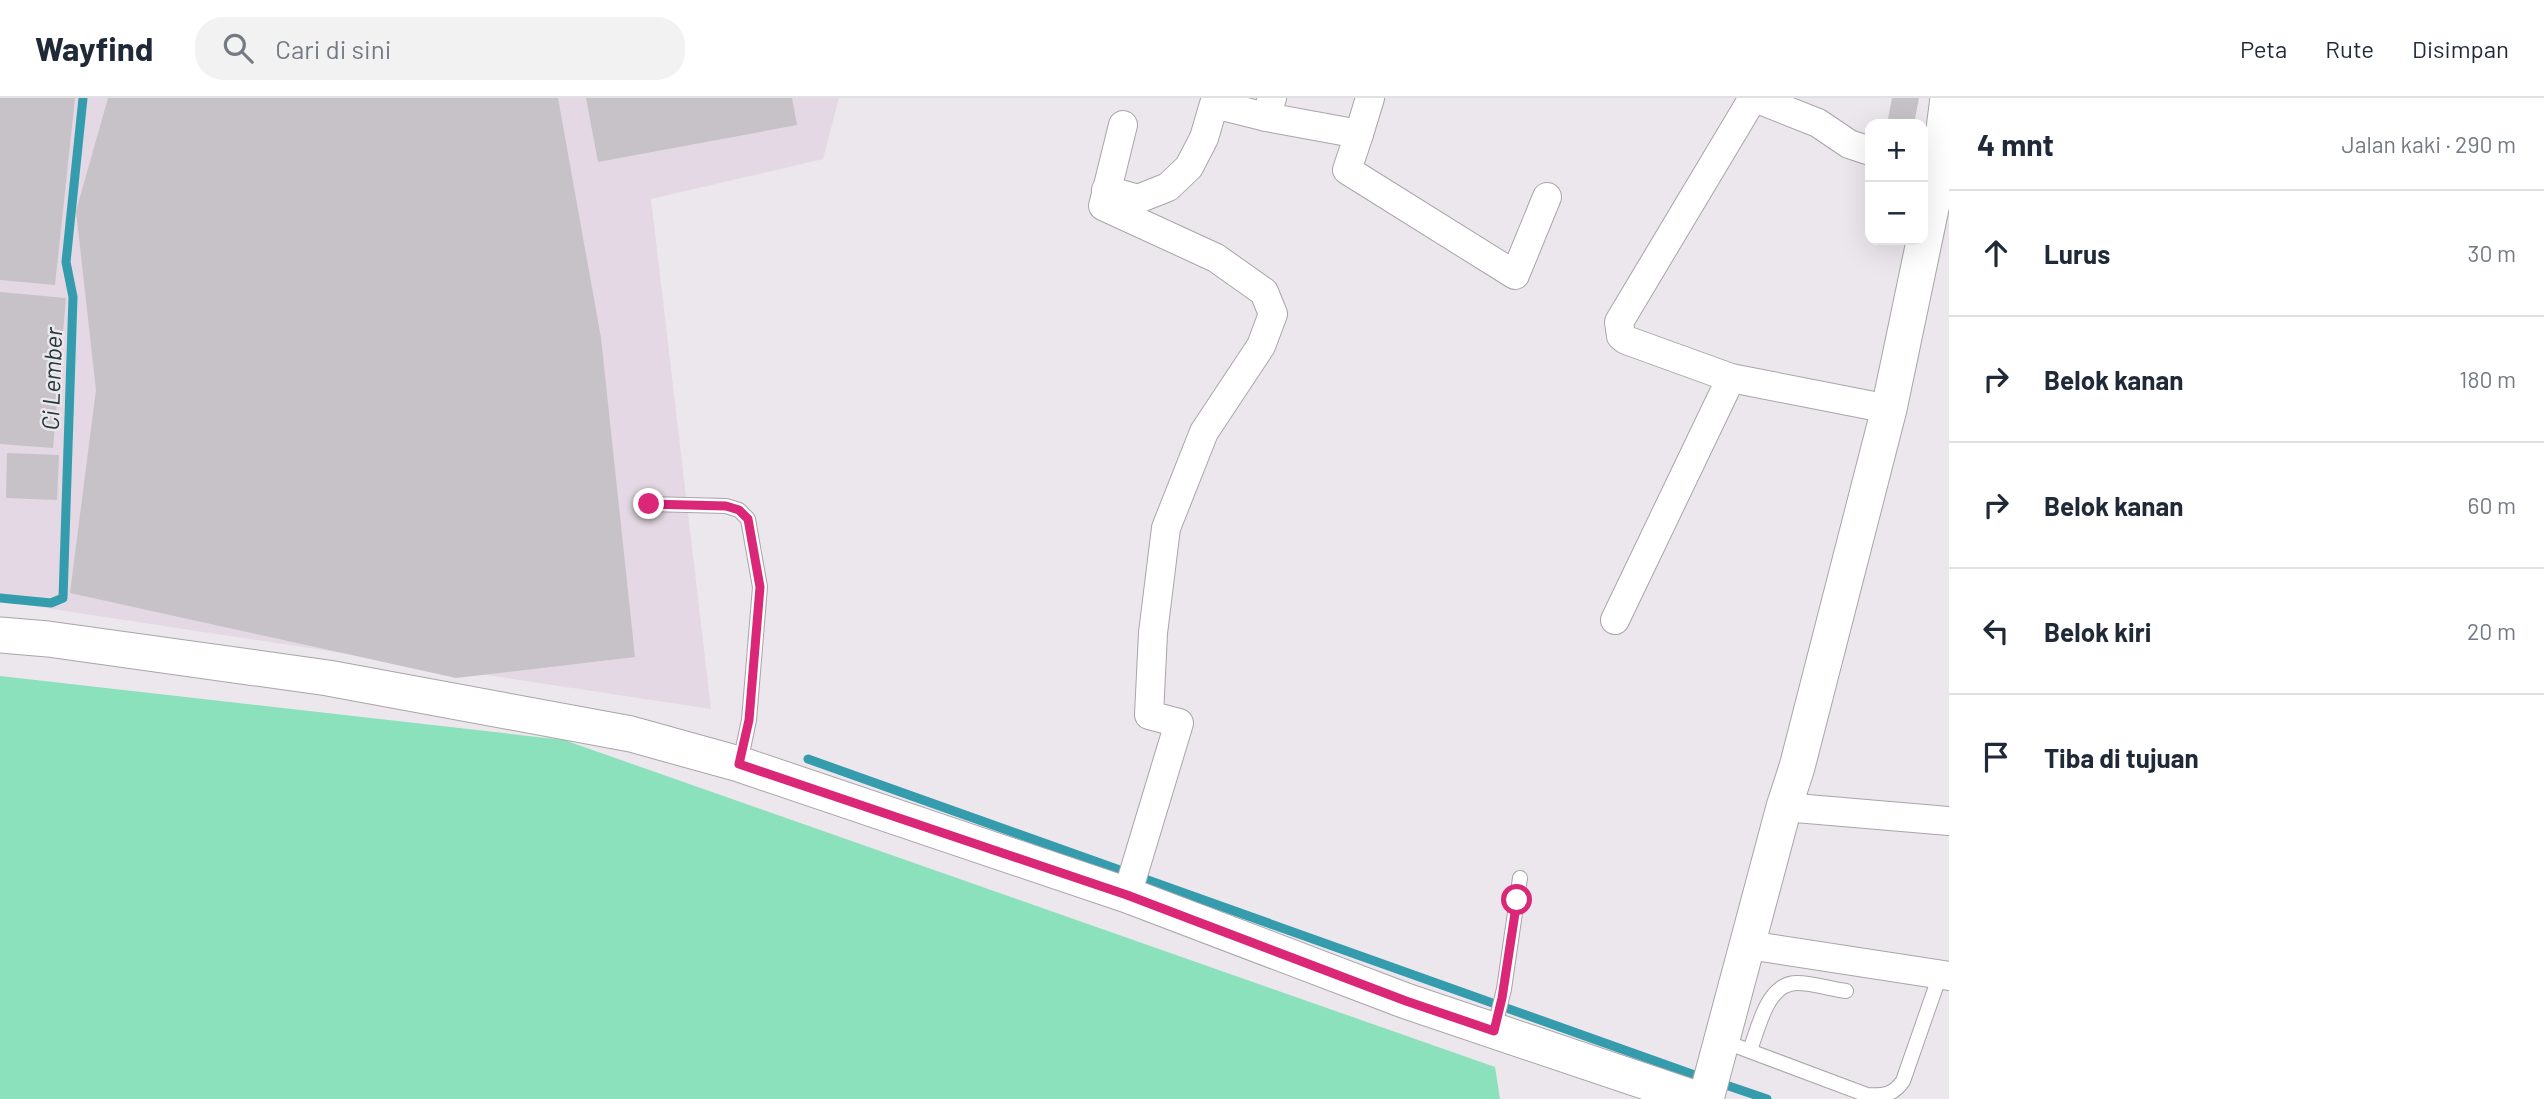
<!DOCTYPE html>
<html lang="id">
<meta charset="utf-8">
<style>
:root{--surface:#fff;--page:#f2f2f3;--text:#1f2937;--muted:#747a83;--line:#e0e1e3}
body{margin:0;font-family:Barlow,sans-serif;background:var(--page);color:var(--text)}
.controls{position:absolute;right:21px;top:21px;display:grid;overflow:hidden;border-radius:14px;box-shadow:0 7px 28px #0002}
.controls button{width:63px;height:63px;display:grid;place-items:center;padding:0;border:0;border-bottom:2px solid var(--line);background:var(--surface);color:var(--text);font:35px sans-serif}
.stop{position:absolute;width:21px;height:21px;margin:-16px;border:5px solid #db2777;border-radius:50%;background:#fff}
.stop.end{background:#db2777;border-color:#fff;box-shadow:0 2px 7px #0008}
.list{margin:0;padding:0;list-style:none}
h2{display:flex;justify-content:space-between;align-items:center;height:91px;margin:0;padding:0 28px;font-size:30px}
h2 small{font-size:23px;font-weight:400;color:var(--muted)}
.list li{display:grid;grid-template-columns:46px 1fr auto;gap:21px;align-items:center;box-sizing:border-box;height:126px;padding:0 28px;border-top:2px solid var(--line)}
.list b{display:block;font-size:26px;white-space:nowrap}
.list em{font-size:23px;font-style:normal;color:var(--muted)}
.icon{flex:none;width:38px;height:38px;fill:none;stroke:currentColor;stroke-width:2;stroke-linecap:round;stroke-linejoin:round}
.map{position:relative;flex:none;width:1949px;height:1001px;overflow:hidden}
header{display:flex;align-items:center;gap:42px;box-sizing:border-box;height:98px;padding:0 35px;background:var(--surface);border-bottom:2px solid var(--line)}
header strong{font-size:33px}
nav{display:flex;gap:38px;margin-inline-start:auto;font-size:24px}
.search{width:490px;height:63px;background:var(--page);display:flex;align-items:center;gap:18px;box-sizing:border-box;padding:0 24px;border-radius:28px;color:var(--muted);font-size:26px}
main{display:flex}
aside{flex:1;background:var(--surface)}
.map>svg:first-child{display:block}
.built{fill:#e3d8e3}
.green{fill:#8ae1bc}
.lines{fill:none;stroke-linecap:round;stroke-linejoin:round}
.stream{stroke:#349cad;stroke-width:9}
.building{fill:#c7c2c7}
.service-casing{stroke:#a9a4a9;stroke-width:16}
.minor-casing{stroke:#a9a4a9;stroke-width:30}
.tertiary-casing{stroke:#a9a4a9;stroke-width:37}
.service{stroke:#fff;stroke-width:14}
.minor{stroke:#fff;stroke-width:28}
.tertiary{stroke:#fff;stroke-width:35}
.route{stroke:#db2777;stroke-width:9}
.labels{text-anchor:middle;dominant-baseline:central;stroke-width:5;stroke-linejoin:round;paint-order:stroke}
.water-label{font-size:24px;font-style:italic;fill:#20373c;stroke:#ece7ec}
</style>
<header>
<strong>Wayfind</strong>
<div class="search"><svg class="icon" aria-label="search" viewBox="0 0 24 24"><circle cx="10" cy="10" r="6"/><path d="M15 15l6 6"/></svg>Cari di sini</div>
<nav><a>Peta</a><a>Rute</a><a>Disimpan</a></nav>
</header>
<main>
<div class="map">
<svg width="1949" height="1001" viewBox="0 0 1949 1001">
<rect width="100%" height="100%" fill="#ece7ec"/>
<path class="built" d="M0 0H839L823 61 651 101 711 611 0 503Z"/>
<path class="green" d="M0 578 564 642 1495 969 1500 1001H0Z"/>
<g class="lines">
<g class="stream">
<path d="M0 500 51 505 63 500 73 199 66 164 83 0"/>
<path d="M808 661 1703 980"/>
<path d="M1717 984 1767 1001"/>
</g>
</g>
<g class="building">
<path d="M0 0H75L55 187 0 182Z"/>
<path d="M108 0H558L601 240 635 559 456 580 70 495 96 292 76 113Z"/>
<path d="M586 0H792L797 27 598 64Z"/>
<path d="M1892 0H1919L1914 26H1887Z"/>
<path d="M0 194 66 200 53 350 0 346Z"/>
<path d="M7 355 59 357 57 402 6 400Z"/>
</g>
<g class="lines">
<g class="service-casing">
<g id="service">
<path d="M649 406 726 408 739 412 748 421 760 489 749 622 740 665"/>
<path d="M1494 932 1504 891 1520 780"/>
<path d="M1723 943 1867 997C1884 998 1893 997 1903 983L1940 877"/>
<path d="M1750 952C1759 929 1767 885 1797 885 1813 885 1831 891 1846 893"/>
</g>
</g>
<g class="minor-casing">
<g id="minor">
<path d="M1272 0 1266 19 1359 36 1370 0"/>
<path d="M1753 0 1619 224 1621 238 1626 242 1731 280 1889 311"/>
<path d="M1755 0 1818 25 1849 46 1870 53"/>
<path d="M1123 27 1103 108 1216 160 1264 194 1273 216 1261 248 1204 334 1166 430 1153 535 1149 617 1179 625 1127 797"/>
<path d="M1359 36 1347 72 1515 177 1547 99"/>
<path d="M1106 92 1138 101 1168 89 1189 69 1204 40 1214 6 1266 19"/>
<path d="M1615 522 1731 280"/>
<path d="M1784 709 1949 723"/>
<path d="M1748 847 1949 878"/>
</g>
</g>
<g class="tertiary-casing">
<g id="tertiary">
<path d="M0 537 48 541 328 580 631 636 739 666 1127 797 1406 903 1697 1001"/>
<path d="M1706 1001 1784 709 1797 669 1889 311 1938 77 1948 0"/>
</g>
</g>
<use href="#service" class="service"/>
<use href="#minor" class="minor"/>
<use href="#tertiary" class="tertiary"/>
</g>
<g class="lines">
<path class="route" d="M649 406 726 408 739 412 748 421 760 489 749 622 739 666 1127 797 1406 903 1494 933 1502 900 1517 802"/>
</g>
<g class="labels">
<g class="water-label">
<text transform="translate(51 281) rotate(-88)">Ci Lember</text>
</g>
</g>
</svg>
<div class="controls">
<button>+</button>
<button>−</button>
</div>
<div class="stop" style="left:1517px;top:802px"></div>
<div class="stop end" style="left:649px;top:406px"></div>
</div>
<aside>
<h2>4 mnt<small>Jalan kaki · 290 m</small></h2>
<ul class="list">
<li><svg class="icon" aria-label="ahead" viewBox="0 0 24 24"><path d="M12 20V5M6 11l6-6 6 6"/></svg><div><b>Lurus</b></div><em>30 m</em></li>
<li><svg class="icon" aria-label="right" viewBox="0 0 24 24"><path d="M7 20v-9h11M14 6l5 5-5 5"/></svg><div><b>Belok kanan</b></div><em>180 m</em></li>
<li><svg class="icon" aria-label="right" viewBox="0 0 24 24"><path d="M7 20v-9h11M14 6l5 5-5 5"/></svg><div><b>Belok kanan</b></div><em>60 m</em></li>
<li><svg class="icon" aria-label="left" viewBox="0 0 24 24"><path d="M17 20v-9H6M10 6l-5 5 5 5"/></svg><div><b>Belok kiri</b></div><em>20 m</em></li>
<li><svg class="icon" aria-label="arrive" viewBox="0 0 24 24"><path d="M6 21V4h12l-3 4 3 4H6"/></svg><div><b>Tiba di tujuan</b></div></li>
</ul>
</aside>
</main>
